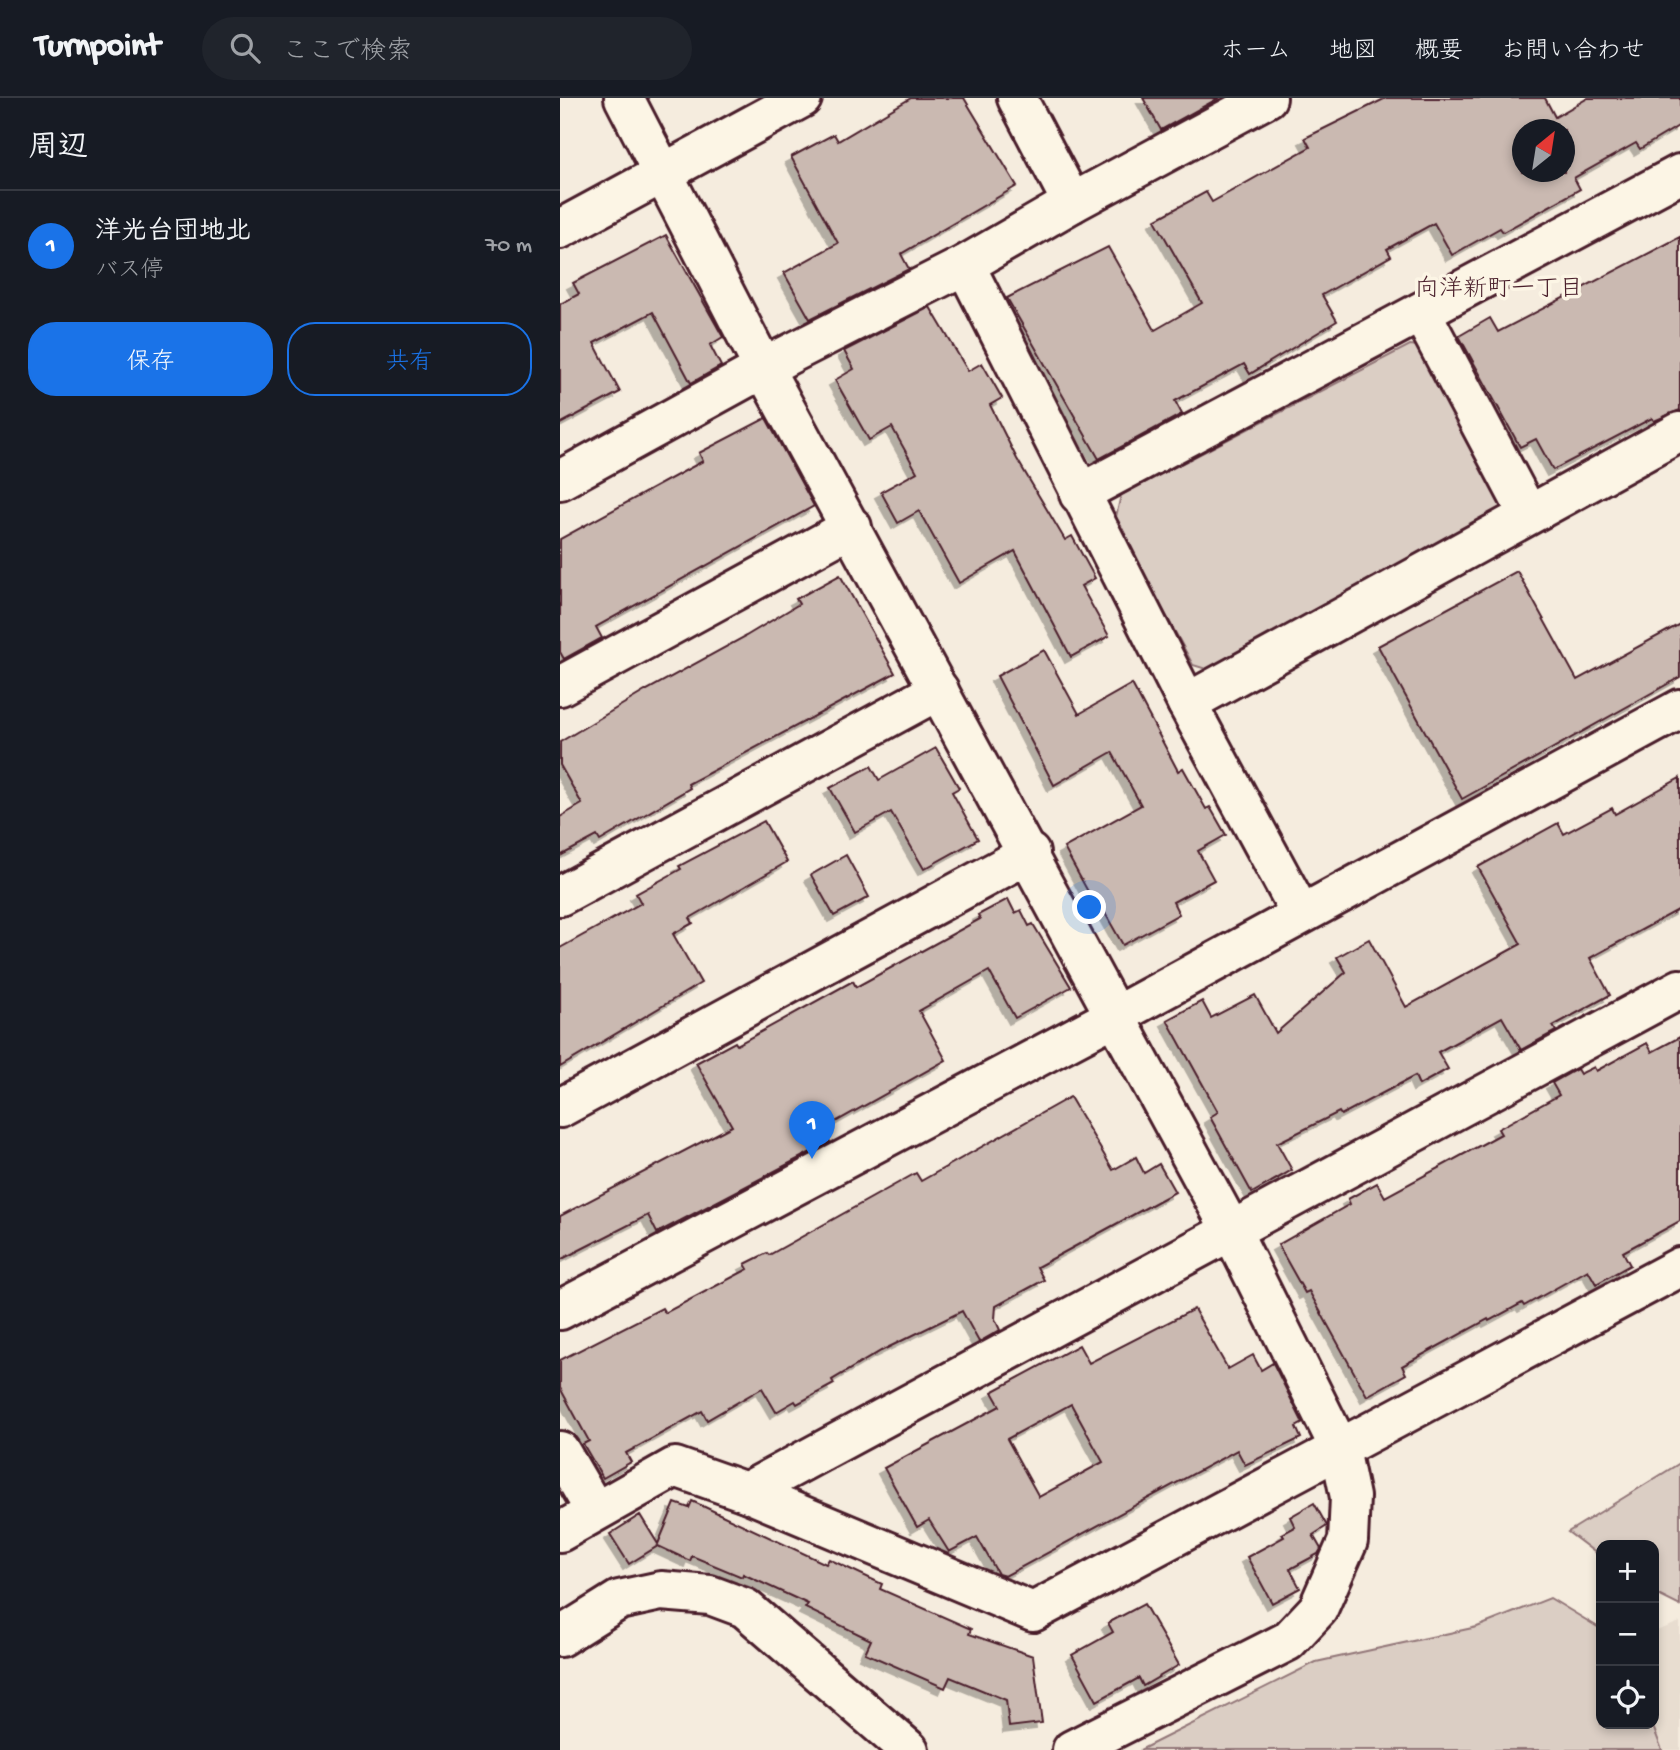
<!DOCTYPE html>
<html lang="ja">
<meta charset="utf-8">
<style>
:root{--surface:#171b24;--page:#20242c;--text:#f1f3f6;--muted:#9ea1a6;--line:#363941;--accent:#1a73e8}
body{margin:0;font-family:"Gochi Hand","Klee One",sans-serif;background:var(--page);color:var(--text)}
.controls{position:absolute;right:21px;bottom:21px;display:grid;overflow:hidden;border-radius:14px;box-shadow:0 4px 10px #0003}
.controls button{width:63px;height:63px;display:grid;place-items:center;padding:0;border:0;border-bottom:2px solid var(--line);background:var(--surface);color:var(--text);font:35px sans-serif}
.compass{position:absolute;left:952px;top:21px;width:63px;height:63px;border-radius:50%;background:var(--surface);box-shadow:0 4px 10px #0003;rotate:30deg}
.you{position:absolute;left:530px;top:810px;width:24px;height:24px;margin:-18px;border:5px solid #fff;border-radius:50%;background:#1a73e8;box-shadow:0 0 0 10px #1a73e833}
.badge{display:grid;place-items:center;width:46px;height:46px;border-radius:50%;background:var(--accent);color:#fff;font-size:23px;font-weight:700}
.pin{position:absolute;translate:-50% -58px;filter:drop-shadow(0 2px 4px #0008)}
.pin::after{content:'';position:absolute;top:37px;width:24px;height:21px;background:inherit;clip-path:polygon(0 0,100% 0,50% 100%)}
.list{margin:0;padding:0;list-style:none}
h2{display:flex;justify-content:space-between;align-items:center;height:91px;margin:0;padding:0 28px;font-size:30px}
h2 small{font-size:23px;font-weight:400;color:var(--muted)}
.list li{display:grid;grid-template-columns:46px 1fr auto;gap:21px;align-items:center;box-sizing:border-box;height:112px;padding:0 28px;border-top:2px solid var(--line)}
.list b{display:block;font-size:26px;white-space:nowrap}
.list p{margin:0;font-size:23px;white-space:nowrap;color:var(--muted)}
.list em{font-size:23px;font-style:normal;color:var(--muted)}
.actions{display:flex;gap:14px;padding:21px 28px}
.actions a{flex:1;padding:16px 0;border:2px solid var(--accent);border-radius:28px;text-align:center;font-size:24px;color:var(--accent)}
.actions .main{background:var(--accent);color:#fff}
.icon{flex:none;width:38px;height:38px;fill:none;stroke:currentColor;stroke-width:2;stroke-linecap:round;stroke-linejoin:round}
.map{position:relative;flex:none;width:1120px;height:1652px;overflow:hidden}
header{display:flex;align-items:center;gap:42px;box-sizing:border-box;height:98px;padding:0 35px;background:var(--surface);border-bottom:2px solid var(--line)}
header strong{font-size:33px}
nav{display:flex;gap:38px;margin-inline-start:auto;font-size:24px}
.search{width:490px;height:63px;background:var(--page);display:flex;align-items:center;gap:18px;box-sizing:border-box;padding:0 24px;border-radius:38px;color:var(--muted);font-size:26px}
main{display:flex}
aside{flex:1;background:var(--surface)}
.map>svg:first-child{display:block}
.built{fill:#e8ddd0}
.green{fill:#dbcec4;stroke:#927678;stroke-width:2}
.building{fill:#cab9b1;stroke:#4a1f2b;stroke-width:2;fill-rule:evenodd;filter:url(#shadow)}
.lines{fill:none;stroke-linecap:round;stroke-linejoin:round}
.minor-casing{stroke:#4a1f2b;stroke-width:44}
.minor{stroke:#fcf5e5;stroke-width:38}
.labels{text-anchor:middle;dominant-baseline:central;stroke-width:7;stroke-linejoin:round;paint-order:stroke}
.neighbourhood-label{font-size:24px;fill:#4a1f2b;stroke:#fcf5e5}
</style>
<header>
<strong>Turnpoint</strong>
<div class="search"><svg class="icon" aria-label="search" viewBox="0 0 24 24"><circle cx="10" cy="10" r="6"/><path d="M15 15l6 6"/></svg>ここで検索</div>
<nav><a>ホーム</a><a>地図</a><a>概要</a><a>お問い合わせ</a></nav>
</header>
<main>
<aside>
<h2>周辺<small></small></h2>
<ul class="list">
<li><span class="badge">1</span><div><b>洋光台団地北</b><p>バス停</p></div><em>70 m</em></li>
</ul>
<div class="actions"><a class="main">保存</a><a>共有</a></div>
</aside>
<div class="map">
<svg width="1120" height="1652" viewBox="0 0 1120 1652">
<defs>
<filter id="shadow"><feDropShadow dx="-6" dy="6" stdDeviation="0" flood-color="#0004"/></filter>
</defs>
<rect width="100%" height="100%" fill="#f5ecde"/>
<filter id="ink" filterUnits="userSpaceOnUse"><feTurbulence type="fractalNoise" baseFrequency=".0143" numOctaves="2"/><feDisplacementMap in="SourceGraphic" scale="14" xChannelSelector="R" yChannelSelector="G"/><feConvolveMatrix kernelMatrix="1 2 1 2 8 2 1 2 1" color-interpolation-filters="sRGB"/></filter>
<g filter="url(#ink)">
<path class="built" d="M1120 1524V1652H1102L1092 1626 1094 1534Z"/>
<g class="green">
<path d="M850 247 866 249 950 404 944 420 659 575 633 567 555 423 561 397Z"/>
<path d="M1120 1365V1508L1094 1495V1447H1041V1459L1008 1434Z"/>
<path d="M990 1500 1041 1531V1626H1092L1102 1652H580L756 1564 917 1529Z"/>
</g>
<g class="building">
<path d="M351 0H404L457 88 341 156 349 171 250 221 224 175 278 145 231 59 274 36 278 43Z"/>
<path d="M583 0H659L601 32Z"/>
<path d="M826 0H985L995 19 1028 0H1120V27L1080 51 1076 45 1014 80 1020 91 943 134 940 130 892 157 874 125 827 151 831 158 762 197 777 223 690 276 684 266 615 303 622 316 539 361 447 200 548 149 595 232 642 205 595 122 646 94 652 104 750 49 745 40ZM962 32H1004V74H962Z"/>
<path d="M106 137 163 239 150 247 161 268 131 285 93 214 34 245 60 294 0 326V206L19 196 13 185Z"/>
<path d="M1120 139V312L1094 323 1092 320 993 372 976 341 960 349 899 238 930 220 938 234Z"/>
<path d="M370 209 408 273 422 265 442 300 430 307 457 361 505 442 512 438 535 480 521 488 549 538 511 559 455 453 399 485 359 413 338 425 321 394 357 374 332 329 309 342 275 282 294 271 284 253Z"/>
<path d="M206 320 254 408 36 529 42 540 4 561 0 554V441L143 363 139 355Z"/>
<path d="M957 473 1017 582 1120 526V579L902 701 818 548Z"/>
<path d="M280 477 335 575 128 686 130 690 40 743 37 738 0 758V719L22 706 0 667V644L85 593 186 538 239 506 236 501Z"/>
<path d="M484 552 519 616 572 586 618 673 623 670 646 711 650 709 666 737 638 753 654 782 613 804 619 816 563 847 541 808 537 810 504 750 581 707 552 654 494 687 437 578Z"/>
<path d="M376 650 399 690 392 694 418 741 364 771 331 714 295 734 270 690 311 668 319 682Z"/>
<path d="M1120 680V811L1030 860 1050 897 993 928 996 933 961 952 942 919 878 954 888 971 859 987 855 978 781 1017 779 1014 717 1045 732 1072 692 1095 650 1019 658 1014 607 922 642 903 651 920 695 897 716 935 786 874 777 859 809 841 846 909 961 846 918 769 998 725 1004 736 1052 710 1055 716Z"/>
<path d="M204 723 227 764 130 820 133 825 113 836 141 885 0 969V850L81 805 76 796 121 771 119 768Z"/>
<path d="M286 757 309 799 274 818 251 777Z"/>
<path d="M448 801 455 815 461 812 469 828 473 826 511 889 455 920 429 873 359 913 386 962 263 1031 270 1044 97 1135 88 1117 0 1162V1118L172 1028 136 965 175 944 177 947 293 883 296 889 420 821 418 817Z"/>
<path d="M1120 939V1123L1063 1154 1070 1167 1036 1186 1028 1172 964 1208 962 1205 929 1223 928 1221 842 1268 846 1276 807 1298 749 1193 745 1195 718 1147 790 1106 788 1101 817 1085 825 1099 941 1036 938 1031 999 997 992 985 1017 971 1020 976 1034 969 1036 973 1087 945 1092 954Z"/>
<path d="M510 999 553 1072 576 1059 584 1075 599 1066 615 1094 477 1169 484 1182 436 1208 435 1221 440 1232 419 1244 402 1213 321 1253 272 1282 274 1286 237 1306 235 1303 216 1314 202 1290 147 1322 142 1313 66 1355 71 1364 43 1380 23 1346 29 1343 0 1290V1262L102 1210 105 1215 188 1171 185 1166 207 1155 209 1157 356 1075 361 1083Z"/>
<path d="M634 1211 668 1271 693 1257 701 1272 713 1265 743 1325 736 1329 741 1340 685 1367 677 1352 445 1478 438 1476 417 1439 389 1454 369 1422 357 1429 324 1370 440 1308 432 1294 519 1247 529 1265ZM511 1306 543 1364 479 1399 447 1341Z"/>
<path d="M132 1403 266 1466 269 1461 322 1486 320 1491 411 1531 409 1536 473 1558 482 1625 449 1629 446 1602 390 1579 385 1590 305 1555 311 1542 245 1510 248 1506 183 1476 182 1479 132 1458 130 1463 98 1448 69 1466 50 1436 80 1417 98 1446 115 1405 129 1410Z"/>
<path d="M754 1405 767 1428 753 1437 761 1451 758 1456 730 1471 740 1490 712 1505 687 1459 724 1439 722 1436 735 1429 730 1419Z"/>
<path d="M584 1506 619 1567 583 1588 579 1580 537 1603 512 1557 553 1534 548 1525Z"/>
</g>
<g class="lines">
<g class="minor-casing">
<g id="minor">
<path d="M64 0 204 271 671 1132 780 1351 790 1399 788 1443 758 1511 728 1543 512 1652"/>
<path d="M457 0 512 105"/>
<path d="M0 131 242 0"/>
<path d="M405 167 627 605 741 816"/>
<path d="M861 214 968 416"/>
<path d="M0 382 226 258 405 167 512 105 707 0"/>
<path d="M519 396 1120 76"/>
<path d="M0 588 292 429"/>
<path d="M627 605 1120 334"/>
<path d="M0 798 379 592"/>
<path d="M0 1010 470 755"/>
<path d="M0 1212 555 918 1120 611"/>
<path d="M0 1353 35 1413"/>
<path d="M186 1394 1120 891"/>
<path d="M0 1434 115 1369 186 1394 473 1514 1120 1169"/>
<path d="M0 1539 59 1502 101 1493 150 1497 185 1510 349 1652"/>
</g>
</g>
<use href="#minor" class="minor"/>
</g>
</g>
<g class="labels">
<g class="neighbourhood-label">
<text x="939" y="192">向洋新町一丁目</text>
</g>
</g>
</svg>
<div class="controls">
<button>+</button>
<button>−</button>
<button><svg class="icon" aria-label="locate" viewBox="0 0 24 24"><circle cx="12" cy="12" r="6"/><path d="M12 2v4M12 18v4M2 12h4M18 12h4"/></svg></button>
</div>
<svg class="compass" viewBox="-18 -18 36 36"><path d="M0-13l5 13h-10z" fill="#e53935"/><path d="M0 13l5-13h-10z" fill="#9ea1a6"/></svg>
<div class="you"></div>
<div class="pin badge" style="left:252px;top:1061px">1</div>
</div>
</main>
